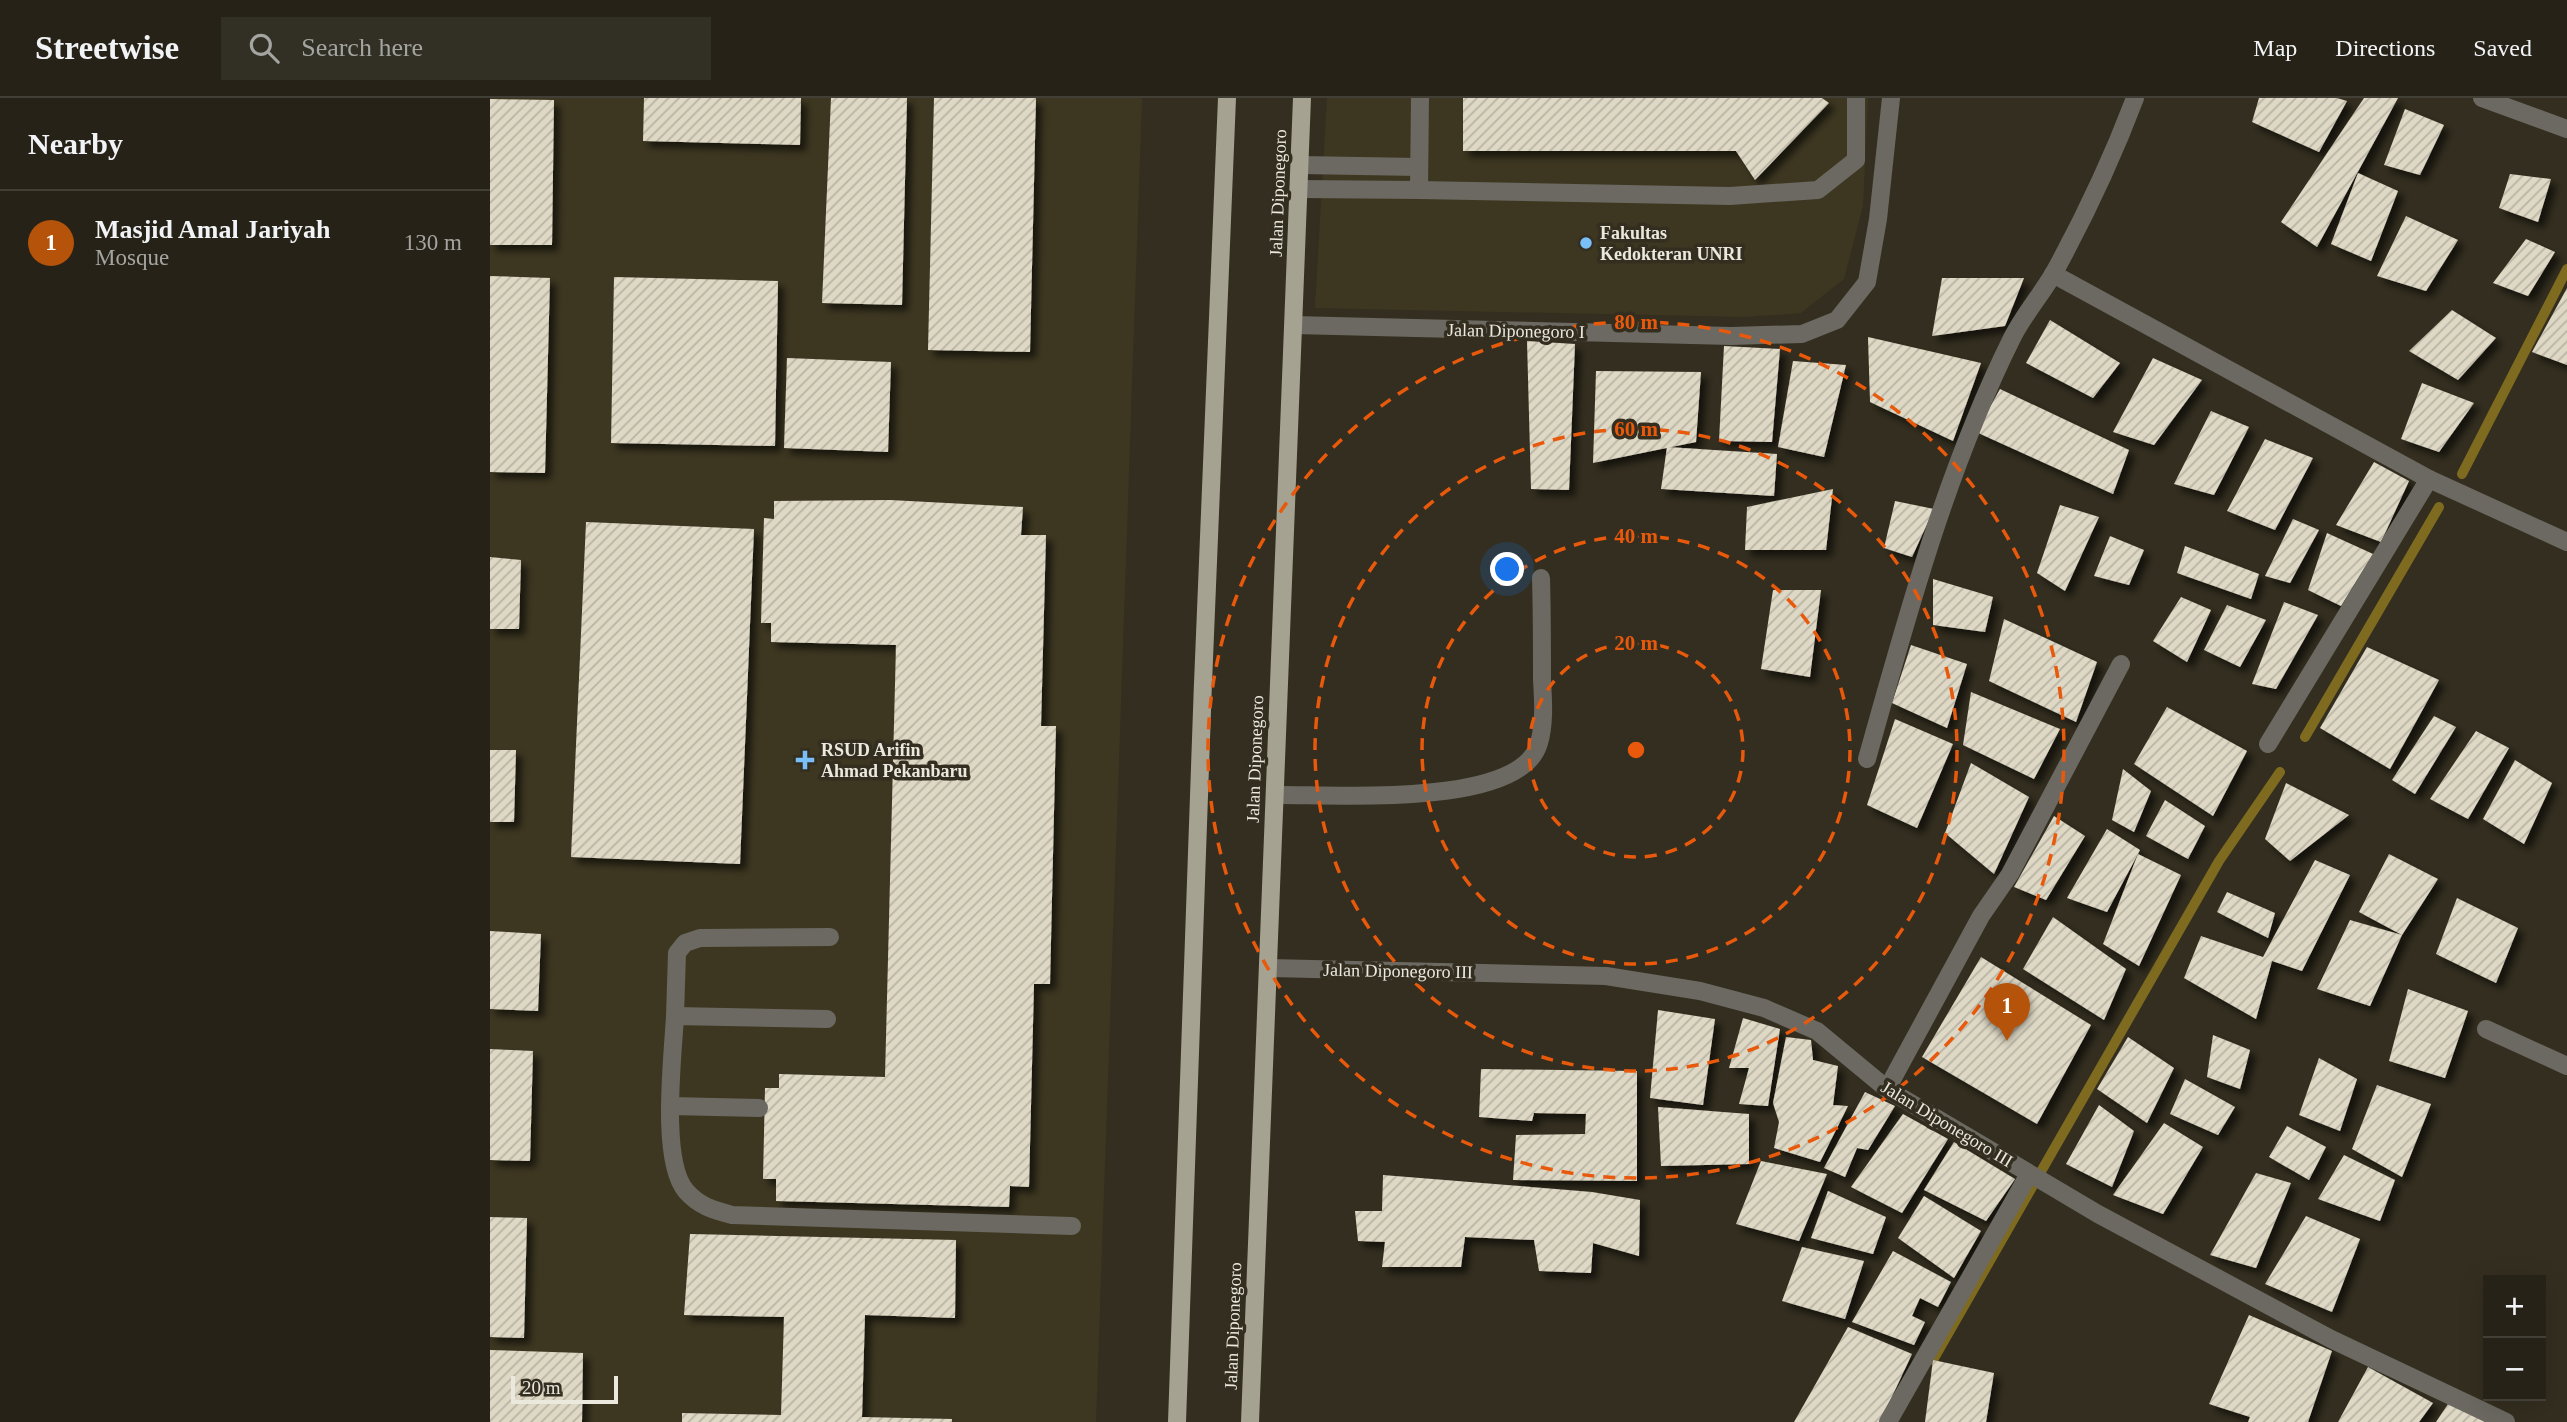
<!DOCTYPE html>
<meta charset="utf-8">
<style>
:root{--surface:#262217;--page:#322f24;--text:#f1f3f6;--muted:#a4a4a1;--line:#423f36;--accent:#b45309}
body{margin:0;font-family:Georgia,serif;background:var(--page);color:var(--text)}
.controls{position:absolute;right:21px;bottom:21px;display:grid;overflow:hidden;border-radius:0px;box-shadow:0 7px 28px #0002}
.controls button{width:63px;height:63px;display:grid;place-items:center;padding:0;border:0;border-bottom:2px solid var(--line);background:var(--surface);color:var(--text);font:35px sans-serif}
.scale{position:absolute;left:21px;bottom:18px;width:107px;box-sizing:border-box;padding-left:7px;border:4px solid #ebe8de;border-top:0;font-size:19px;line-height:24px;white-space:nowrap;color:#ebe8de;-webkit-text-stroke:5px #332e1f;paint-order:stroke}
.you{position:absolute;left:1018px;top:472px;width:24px;height:24px;margin:-18px;border:5px solid #fff;border-radius:50%;background:#1a73e8;box-shadow:0 0 0 10px #1a73e833}
.badge{display:grid;place-items:center;width:46px;height:46px;border-radius:50%;background:var(--accent);color:#fff;font-size:23px;font-weight:700}
.pin{position:absolute;translate:-50% -58px;filter:drop-shadow(0 2px 4px #0008)}
.pin::after{content:'';position:absolute;top:37px;width:24px;height:21px;background:inherit;clip-path:polygon(0 0,100% 0,50% 100%)}
.list{margin:0;padding:0;list-style:none}
h2{display:flex;justify-content:space-between;align-items:center;height:91px;margin:0;padding:0 28px;font-size:30px}
h2 small{font-size:23px;font-weight:400;color:var(--muted)}
.list li{display:grid;grid-template-columns:46px 1fr auto;gap:21px;align-items:center;box-sizing:border-box;height:105px;padding:0 28px;border-top:2px solid var(--line)}
.list b{display:block;font-size:26px;white-space:nowrap}
.list p{margin:0;font-size:23px;white-space:nowrap;color:var(--muted)}
.list em{font-size:23px;font-style:normal;color:var(--muted)}
.icon{flex:none;width:38px;height:38px;fill:none;stroke:currentColor;stroke-width:2;stroke-linecap:round;stroke-linejoin:round}
.map{position:relative;flex:none;width:2077px;height:1324px;overflow:hidden}
header{display:flex;align-items:center;gap:42px;box-sizing:border-box;height:98px;padding:0 35px;background:var(--surface);border-bottom:2px solid var(--line)}
header strong{font-size:33px}
nav{display:flex;gap:38px;margin-inline-start:auto;font-size:24px}
.search{width:490px;height:63px;background:var(--page);display:flex;align-items:center;gap:18px;box-sizing:border-box;padding:0 24px;border-radius:0px;color:var(--muted);font-size:26px}
main{display:flex}
aside{flex:1;background:var(--surface)}
.map>svg:first-child{display:block}
.built{fill:#3d3721}
.lines{fill:none;stroke-linecap:round;stroke-linejoin:round}
.stream{stroke:#7e6b1f;stroke-width:10}
.building{fill:url(#building-hatch);filter:url(#shadow)}
.minor{stroke:#6b6961;stroke-width:18}
.major{stroke:#a6a292;stroke-width:18}
.ring{fill:none;stroke:#e8590c;stroke-width:3.5;stroke-dasharray:12 9}
.poi-dot{fill:#7abff8;stroke:#332e1f;stroke-width:2.5}
.labels{text-anchor:middle;dominant-baseline:central;stroke-width:7;stroke-linejoin:round;paint-order:stroke}
.street-label{font-size:18px;fill:#ebe8de;stroke:#332e1f}
.poi-label{font-size:18px;font-weight:bold;fill:#ebe8de;stroke:#332e1f;text-anchor:start}
.centre{fill:#e8590c;stroke:#332e1f;stroke-width:3.5}
.ring-label{font-size:21px;text-anchor:middle;font-weight:bold;fill:#e8590c;stroke:#332e1f;stroke-width:7;stroke-linejoin:round;paint-order:stroke}
</style>
<header>
<strong>Streetwise</strong>
<div class="search"><svg class="icon" aria-label="search" viewBox="0 0 24 24"><circle cx="10" cy="10" r="6"/><path d="M15 15l6 6"/></svg>Search here</div>
<nav><a>Map</a><a>Directions</a><a>Saved</a></nav>
</header>
<main>
<aside>
<h2>Nearby<small></small></h2>
<ul class="list">
<li><span class="badge">1</span><div><b>Masjid Amal Jariyah</b><p>Mosque</p></div><em>130 m</em></li>
</ul>
</aside>
<div class="map">
<svg width="2077" height="1324" viewBox="0 0 2077 1324">
<defs>
<pattern id="building-hatch" width="6" height="6" patternUnits="userSpaceOnUse" patternTransform="scale(1.75)"><rect width="6" height="6" fill="#ded8c5"/><path d="M-1 1l2-2M0 6l6-6M5 7l2-2" fill="none" stroke="#b8b4a4"/></pattern>
<filter id="shadow"><feDropShadow dx="6" dy="6" stdDeviation="3.5" flood-color="#0009"/></filter>
</defs>
<rect width="100%" height="100%" fill="#332e1f"/>
<g class="built">
<path d="M0 0H652L606 1324H0Z"/>
<path d="M837 0H1378L1373 108 1354 181 1311 215 1255 219 825 210Z"/>
</g>
<g class="lines">
<g class="stream">
<path d="M1972 376 2077 171"/>
<path d="M1815 639 1949 409"/>
<path d="M1443 1262 1729 763 1790 674"/>
</g>
</g>
<g class="building">
<path d="M154 0H311L310 47 153 43Z"/>
<path d="M341 0H417L412 207 332 205Z"/>
<path d="M444 0H546L540 254 438 252Z"/>
<path d="M973 0H1332L1339 5 1265 82 1246 53H973Z"/>
<path d="M1769 0H1847L1857 3 1829 54 1762 24Z"/>
<path d="M1874 0H1908L1827 149 1791 124Z"/>
<path d="M0 1 64 2 62 147H0Z"/>
<path d="M1915 11 1954 27 1930 77 1894 67Z"/>
<path d="M1868 75 1908 93 1881 163 1841 146Z"/>
<path d="M2020 76 2061 81 2048 124 2009 110Z"/>
<path d="M1916 118 1968 142 1936 193 1887 178Z"/>
<path d="M2036 141 2065 154 2038 198 2003 185Z"/>
<path d="M0 178 60 180 55 375 0 374Z"/>
<path d="M124 179 288 183 285 348 121 345Z"/>
<path d="M1452 180H1534L1515 228 1442 238Z"/>
<path d="M2077 190V267L2042 254Z"/>
<path d="M1962 212 2006 240 1968 282 1919 253Z"/>
<path d="M1560 222 1630 265 1603 300 1536 265Z"/>
<path d="M1378 239 1491 265 1463 343 1380 304Z"/>
<path d="M1037 243 1085 246 1079 392 1041 391Z"/>
<path d="M1234 248 1290 251 1282 344 1229 343Z"/>
<path d="M297 260 401 264 398 354 294 350Z"/>
<path d="M1663 260 1712 282 1664 347 1623 334Z"/>
<path d="M1303 263 1356 267 1334 359 1288 349Z"/>
<path d="M1106 273 1211 274 1206 344 1103 365Z"/>
<path d="M1932 285 1984 305 1949 354 1911 341Z"/>
<path d="M1510 291 1639 352 1623 396 1486 334Z"/>
<path d="M1721 313 1759 329 1724 397 1684 386Z"/>
<path d="M1775 341 1823 360 1785 432 1737 413Z"/>
<path d="M1177 349 1287 356 1284 398 1171 391Z"/>
<path d="M1884 364 1919 383 1891 444 1846 427Z"/>
<path d="M1343 391 1336 452H1255L1257 409Z"/>
<path d="M400 402 533 409 531 437H556L551 628H566L560 886H544L539 1089 520 1088 519 1109 286 1103V1081H273L275 990H289V976L395 979 406 547 281 544V525H271L274 420 284 421V403Z"/>
<path d="M1405 403 1444 411 1422 459 1394 450Z"/>
<path d="M1570 407 1609 419 1575 493 1547 475Z"/>
<path d="M1803 421 1829 432 1800 485 1775 478Z"/>
<path d="M96 424 264 431 250 766 81 759Z"/>
<path d="M1837 435 1883 456 1851 508 1818 492Z"/>
<path d="M1620 438 1654 452 1639 487 1604 478Z"/>
<path d="M1695 448 1769 476 1761 501 1687 475Z"/>
<path d="M0 459 31 462 29 531H0Z"/>
<path d="M1443 481 1503 499 1495 534 1443 527Z"/>
<path d="M1283 492H1331L1320 579 1271 571Z"/>
<path d="M1691 499 1721 512 1697 564 1663 543Z"/>
<path d="M1794 504 1828 517 1786 591 1762 586Z"/>
<path d="M1737 507 1776 522 1750 569 1714 552Z"/>
<path d="M1514 521 1607 564 1586 624 1499 583Z"/>
<path d="M1421 547 1477 566 1457 630 1402 605Z"/>
<path d="M1877 549 1949 582 1900 671 1830 630Z"/>
<path d="M1481 594 1570 631 1544 681 1473 647Z"/>
<path d="M1677 609 1757 653 1723 718 1644 666Z"/>
<path d="M1944 618 1966 629 1925 696 1902 682Z"/>
<path d="M1405 621 1463 646 1427 730 1377 707Z"/>
<path d="M1986 633 2019 650 1978 721 1940 701Z"/>
<path d="M0 652H26L24 724H0Z"/>
<path d="M2025 662 2062 685 2034 746 1993 721Z"/>
<path d="M1481 665 1539 699 1504 776 1455 735Z"/>
<path d="M1633 671 1661 693 1644 734 1622 722Z"/>
<path d="M1796 685 1859 717 1800 763 1775 741Z"/>
<path d="M1675 702 1715 728 1698 761 1656 738Z"/>
<path d="M1564 718 1595 738 1556 802 1524 789Z"/>
<path d="M1617 731 1650 752 1648 756 1691 777 1649 868 1613 846 1648 756 1617 814 1577 800Z"/>
<path d="M1899 756 1948 781 1912 837 1880 908 1827 891 1860 822 1912 837 1869 814Z"/>
<path d="M1825 762 1860 777 1812 873 1782 863 1766 921 1694 880 1711 838 1773 859Z"/>
<path d="M1737 794 1785 815 1778 840 1727 814Z"/>
<path d="M1967 800 2028 830 2006 885 1946 856Z"/>
<path d="M1563 819 1636 871 1614 922 1533 871Z"/>
<path d="M0 833 51 836 48 913 0 911Z"/>
<path d="M1491 859 1601 927 1547 1026 1432 959Z"/>
<path d="M1918 891 1978 913 1955 980 1899 963Z"/>
<path d="M1168 912 1225 921 1213 1007 1160 1000Z"/>
<path d="M1253 920 1290 931 1278 1008 1249 1006 1259 970H1239Z"/>
<path d="M1723 937 1760 952 1750 991 1717 979Z"/>
<path d="M1296 939 1321 942 1323 962 1348 968 1343 1007 1358 1008 1330 1064 1284 1050 1289 1024 1283 1005Z"/>
<path d="M1638 939 1684 970 1657 1025 1607 991Z"/>
<path d="M0 951 43 953 40 1063 0 1062Z"/>
<path d="M1829 960 1867 981 1850 1033 1809 1017Z"/>
<path d="M991 971 1147 973V1083L1023 1082 1026 1037 1095 1036 1096 1016 1044 1015 1042 1023 989 1019Z"/>
<path d="M1695 981 1745 1009 1728 1037 1680 1016Z"/>
<path d="M1887 987 1941 1006 1912 1079 1862 1051Z"/>
<path d="M1375 994 1405 1008 1378 1052 1367 1050 1355 1079 1334 1070Z"/>
<path d="M1609 1007 1644 1033 1622 1089 1576 1066Z"/>
<path d="M1168 1009 1259 1016V1066L1171 1068Z"/>
<path d="M1413 1016 1458 1041 1412 1115 1361 1089Z"/>
<path d="M1674 1025 1713 1049 1673 1116 1623 1097Z"/>
<path d="M1797 1028 1836 1049 1819 1082 1779 1059Z"/>
<path d="M1464 1044 1525 1081 1496 1123 1434 1092Z"/>
<path d="M1854 1057 1905 1082 1890 1123 1828 1101Z"/>
<path d="M1271 1063 1337 1076 1309 1143 1246 1126Z"/>
<path d="M1766 1075 1801 1085 1766 1170 1720 1157Z"/>
<path d="M893 1077 1102 1094 1150 1102 1149 1158 1103 1145 1101 1175 1049 1173 1044 1142 975 1139 971 1169H892L895 1144 868 1143 865 1113H892Z"/>
<path d="M1338 1093 1396 1119 1383 1156 1321 1140Z"/>
<path d="M1434 1098 1491 1133 1464 1180 1408 1140Z"/>
<path d="M1816 1118 1870 1141 1842 1214 1775 1186Z"/>
<path d="M0 1119 37 1120 34 1240 0 1239Z"/>
<path d="M200 1136 466 1142 465 1220 375 1217 372 1319 462 1321V1324H192V1315L291 1317 294 1219 194 1217Z"/>
<path d="M1312 1149 1374 1163 1355 1221 1292 1203Z"/>
<path d="M1403 1153 1461 1184 1448 1209 1430 1200 1422 1218 1435 1224 1424 1247 1362 1224Z"/>
<path d="M1759 1217 1842 1253 1818 1324H1758L1760 1319 1719 1306Z"/>
<path d="M1358 1229 1422 1256 1390 1324H1304Z"/>
<path d="M0 1252 93 1255 92 1324H0Z"/>
<path d="M1443 1262 1504 1275 1496 1324H1435Z"/>
<path d="M1878 1269 1943 1305 1929 1324H1848Z"/>
<path d="M1958 1306 1996 1324H1946Z"/>
</g>
<g class="lines">
<g class="minor">
<path d="M1992 0 2077 31"/>
<path d="M810 67 929 69"/>
<path d="M809 91 929 92 930 0"/>
<path d="M929 92 1240 98 1328 92 1366 62V0"/>
<path d="M1563 176 1939 381 2077 444"/>
<path d="M804 227 1241 238 1312 236 1347 222 1377 184 1388 121 1401 0"/>
<path d="M1778 646 1939 381"/>
<path d="M1377 661C1417 518 1456 373 1522 240 1534 216 1552 196 1565 173 1596 116 1622 61 1645 0"/>
<path d="M785 697C840 696 1031 711 1049 645 1055 625 1053 601 1052 581 1052 547 1052 514 1051 480"/>
<path d="M778 870 1116 878 1210 893 1274 910 1327 933 1397 991 1608 1116 1841 1241 2016 1324"/>
<path d="M185 918 187 855 195 845 210 840 340 839"/>
<path d="M337 921 185 918C183 957 170 1063 196 1093 209 1108 223 1112 242 1117L582 1128"/>
<path d="M1996 931 2077 968"/>
<path d="M1397 991 1491 818 1520 776 1631 566"/>
<path d="M180 1008 269 1010"/>
<path d="M1398 1324 1539 1076"/>
</g>
<g class="major">
<path d="M687 1324C702 883 717 441 737 0"/>
<path d="M760 1324 812 0"/>
</g>
</g>
<g class="ring">
<circle cx="1146" cy="652" r="107"/>
<circle cx="1146" cy="652" r="214"/>
<circle cx="1146" cy="652" r="321"/>
<circle cx="1146" cy="652" r="428"/>
</g>
<g class="poi-dot">
<circle cx="1096" cy="145" r="7"/>
<path d="M311.5 651.5h7v7h7v7h-7v7h-7v-7h-7v-7h7z"/>
</g>
<g class="labels">
<g class="street-label">
<text transform="translate(788 95) rotate(-88)">Jalan Diponegoro</text>
<text transform="translate(1026 233) rotate(1)">Jalan Diponegoro I</text>
<text transform="translate(765 661) rotate(-88)">Jalan Diponegoro</text>
<text transform="translate(908 873) rotate(1)">Jalan Diponegoro III</text>
<text transform="translate(1457 1026) rotate(31)">Jalan Diponegoro III</text>
<text transform="translate(743 1228) rotate(-88)">Jalan Diponegoro</text>
</g>
<g class="poi-label">
<text x="1110" y="135">Fakultas<tspan x="1110" dy="21">Kedokteran UNRI</tspan></text>
<text x="331" y="652">RSUD Arifin<tspan x="331" dy="21">Ahmad Pekanbaru</tspan></text>
</g>
</g>
<circle cx="1146" cy="652" r="10" class="centre"/>
<g class="ring-label">
<text x="1146" y="231">80 m</text>
<text x="1146" y="338">60 m</text>
<text x="1146" y="445">40 m</text>
<text x="1146" y="552">20 m</text>
</g>
</svg>
<div class="controls">
<button>+</button>
<button>−</button>
</div>
<div class="scale">20 m</div>
<div class="you"></div>
<div class="pin badge" style="left:1517px;top:943px">1</div>
</div>
</main>
